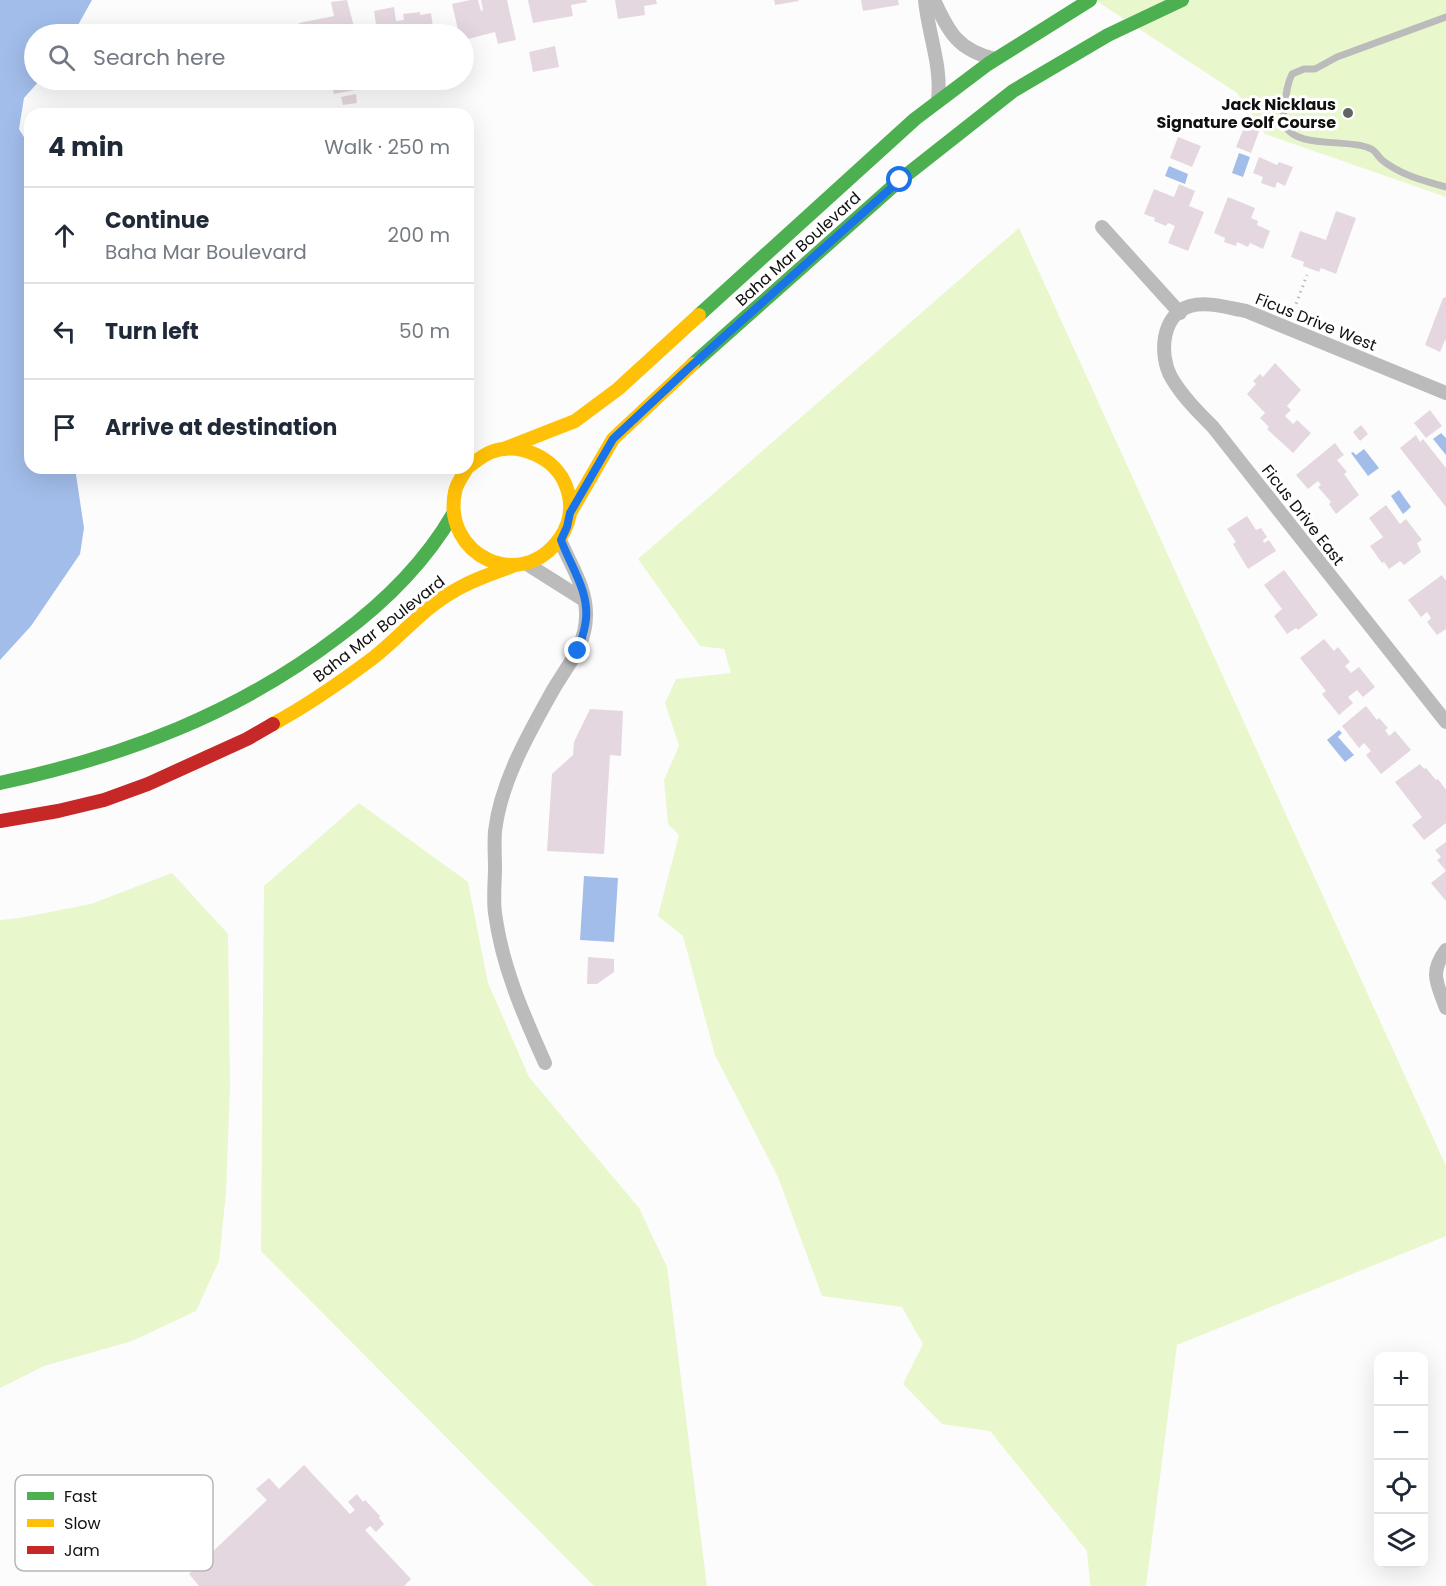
<!DOCTYPE html>
<meta charset="utf-8">
<style>
:root{--surface:#fff;--page:#f6f6f7;--text:#1f2937;--muted:#747a83;--line:#e0e1e3}
body{margin:0;font-family:Poppins,sans-serif;background:var(--page);color:var(--text)}
.controls{position:absolute;right:18px;bottom:18px;display:grid;overflow:hidden;border-radius:12px;box-shadow:0 6px 24px #0002}
.controls button{width:54px;height:54px;display:grid;place-items:center;padding:0;border:0;border-bottom:2px solid var(--line);background:var(--surface);color:var(--text);font:30px sans-serif}
.stop{position:absolute;width:18px;height:18px;margin:-14px;border:4px solid #1a73e8;border-radius:50%;background:#fff}
.stop.end{background:#1a73e8;border-color:#fff;box-shadow:0 2px 6px #0008}
.list{margin:0;padding:0;list-style:none}
h2{display:flex;justify-content:space-between;align-items:center;height:78px;margin:0;padding:0 24px;font-size:26px}
h2 small{font-size:20px;font-weight:400;color:var(--muted)}
.list li{display:grid;grid-template-columns:39px 1fr auto;gap:18px;align-items:center;box-sizing:border-box;height:96px;padding:0 24px;border-top:2px solid var(--line)}
.list b{display:block;font-size:22px;white-space:nowrap}
.list p{margin:0;font-size:20px;white-space:nowrap;color:var(--muted)}
.list em{font-size:20px;font-style:normal;color:var(--muted)}
.icon{flex:none;width:33px;height:33px;fill:none;stroke:currentColor;stroke-width:2;stroke-linecap:round;stroke-linejoin:round}
.map{position:relative;flex:none;width:1446px;height:1586px;overflow:hidden}
.search{position:absolute;background:var(--surface);box-shadow:0 6px 24px #0002;left:24px;top:24px;width:450px;height:66px;display:flex;align-items:center;gap:15px;box-sizing:border-box;padding:0 21px;border-radius:33px;color:var(--muted);font-size:22px}
.panel{position:absolute;background:var(--surface);box-shadow:0 6px 24px #0002;left:24px;top:108px;width:450px;height:366px;border-radius:18px}
.map>svg:first-child{display:block}
.green{fill:#e9f7cd}
.water{fill:#a2bdea}
.building{fill:#e5d7df}
.lines{fill:none;stroke-linecap:round;stroke-linejoin:round}
.path{stroke:#bbb;stroke-width:3;stroke-dasharray:1.5 4.5;stroke-linecap:butt}
.lane{stroke:#bcbbbb;stroke-width:7}
.street{stroke:#bcbbbb;stroke-width:14}
.fast{stroke:#4caf50;stroke-width:14}
.slow{stroke:#ffc107;stroke-width:14}
.jam{stroke:#c62828;stroke-width:14}
.route{stroke:#1a73e8;stroke-width:8}
.poi-dot{fill:#636363;stroke:#fff;stroke-width:2}
.labels{text-anchor:middle;dominant-baseline:central;stroke-width:6;stroke-linejoin:round;paint-order:stroke}
.poi-label{font-size:16px;font-weight:bold;fill:#101011;stroke:#fff;text-anchor:end}
.street-label{font-size:16px;fill:#101011;stroke:#fff}
.key{fill:#fff;stroke:#b7b7b8;stroke-width:1.5}
.key-label{font-size:16px;fill:#101011}
</style>
<div class="map">
<svg width="1446" height="1586" viewBox="0 0 1446 1586">
<rect width="100%" height="100%" fill="#fcfcfc"/>
<g class="green">
<path d="M1095 0H1446V197L1265 134 1237 93Z"/>
<path d="M1019 228 1446 1166V1236L1177 1345 1146 1586H1091L1090 1584 1087 1551 990 1431 942 1424 903 1384 923 1344 902 1307 822 1296 778 1177 715 1055 683 936 658 916 679 835 668 824 664 780 679 746 665 703 676 679 731 673 724 649 700 646 638 559Z"/>
<path d="M359 803 468 882 488 983 529 1077 639 1208 667 1267 707 1586H594L261 1251 264 886Z"/>
<path d="M172 873 228 934 230 1086 226 1193 219 1261 196 1311 132 1341 44 1366 0 1388V920L19 918 91 904Z"/>
</g>
<g class="water">
<path d="M0 0H92L73 34H34V80H40L24 98 19 129 30 147V468H75L84 528 80 554 31 626 0 660Z"/>
<path d="M1239 153 1250 157 1243 177 1232 173Z"/>
<path d="M1169 166 1188 174 1185 184 1165 176Z"/>
<path d="M1441 433 1446 438V455L1433 439Z"/>
<path d="M1364 449 1379 468 1368 476 1351 453 1353 452 1356 455Z"/>
<path d="M1399 490 1411 507 1403 514 1391 496Z"/>
<path d="M1339 730 1342 733 1338 737 1354 755 1345 762 1327 740Z"/>
<path d="M584 876 618 878 614 942 580 940Z"/>
</g>
<g class="building">
<path d="M347 0 356 34H301L299 23 334 16 331 2Z"/>
<path d="M470 0H478L481 11 483 10 481 0H507L516 40 498 44 495 32 464 40V34H459L452 4Z"/>
<path d="M528 0H586L587 2 571 5 573 16 533 23Z"/>
<path d="M615 0H656L657 4 644 6 645 15 618 19Z"/>
<path d="M774 0H798L799 1 775 5Z"/>
<path d="M861 0H898L899 5 863 11Z"/>
<path d="M394 7 396 21 404 20 403 14 420 12V15L431 13 434 34H380L379 30 377 31 374 11Z"/>
<path d="M555 46 559 67 533 72 529 52Z"/>
<path d="M308 80H323V81L309 83Z"/>
<path d="M331 80H353L355 90 334 94Z"/>
<path d="M356 94 357 103 343 105 341 97Z"/>
<path d="M1246 123 1260 129 1251 153 1236 147Z"/>
<path d="M1178 137 1201 146 1192 167 1170 158Z"/>
<path d="M1259 157 1277 165 1279 162 1293 167 1285 186 1277 182 1275 188 1261 183 1263 177 1253 173Z"/>
<path d="M1179 184 1195 191 1189 206 1204 212 1188 251 1168 243 1175 226 1168 223 1166 226 1154 221 1155 218 1144 214 1154 189 1174 197Z"/>
<path d="M1228 197 1255 208 1251 218 1258 221 1257 225 1270 231 1263 249 1250 243 1248 247 1237 242 1236 246 1224 242 1225 238 1214 233Z"/>
<path d="M1336 211 1356 218 1336 274 1321 268 1319 272 1303 266 1304 262 1291 257 1300 231 1326 240Z"/>
<path d="M1446 297V341L1445 340 1440 352 1425 345 1443 298Z"/>
<path d="M1275 363 1301 390 1287 406 1291 410 1285 416 1293 424 1297 420 1311 433 1293 453 1267 429 1269 427 1260 418 1265 413 1247 394 1256 384 1253 381 1260 374 1263 377Z"/>
<path d="M1430 410 1442 426 1426 438 1414 423Z"/>
<path d="M1361 425 1368 434 1360 441 1353 432Z"/>
<path d="M1416 435 1420 442 1423 439 1446 468V507L1400 448Z"/>
<path d="M1335 443 1344 455 1337 460 1347 472 1344 474 1359 495 1336 514 1329 504 1331 502 1318 487 1321 485 1318 481 1308 489 1296 475Z"/>
<path d="M1386 505 1400 524 1406 519 1422 540 1417 543 1421 552 1404 565 1400 561 1389 569 1384 562 1382 563 1370 546 1383 537 1369 518Z"/>
<path d="M1247 516 1256 530 1261 528 1267 537 1263 540 1264 543 1269 540 1276 551 1248 569 1233 544 1236 542 1227 529Z"/>
<path d="M1284 570 1318 615 1298 630 1296 628 1287 634 1274 616 1282 609 1264 585Z"/>
<path d="M1442 575 1446 581V629L1437 635 1427 622 1431 618 1427 612 1421 617 1408 600Z"/>
<path d="M1324 639 1334 651 1338 647 1350 662 1345 666 1351 673 1359 667 1375 687 1363 697 1357 690 1348 697 1353 703 1339 715 1322 694 1326 691 1300 658Z"/>
<path d="M1366 706 1377 720 1379 718 1388 728 1385 730 1389 736 1395 731 1411 750 1381 774 1366 755 1371 751 1364 743 1359 748 1342 726Z"/>
<path d="M590 709 623 711 621 756 610 755 604 854 547 851 552 774 573 755 574 742Z"/>
<path d="M1420 764 1424 769 1426 768 1436 780 1438 779 1446 790V823L1424 840 1412 825 1422 817 1395 782Z"/>
<path d="M1446 842V901L1431 883 1446 871 1437 860 1441 857 1435 850Z"/>
<path d="M588 957 614 959V972L597 984H587Z"/>
<path d="M304 1465 350 1514 355 1510 348 1502 357 1494 363 1502 365 1500 380 1516 379 1518 384 1524 376 1532 370 1526 365 1530 411 1579 404 1586H199L189 1574 267 1500 256 1489 269 1478 279 1489Z"/>
</g>
<g class="lines">
<g class="path">
<path d="M468 117H470"/>
<path d="M1292 315 1307 275"/>
</g>
<path class="lane" d="M1446 17 1337 57 1315 69H1304L1292 74C1287 84 1286 94 1285 105 1284 110 1282 118 1284 123 1293 150 1348 138 1369 148 1376 150 1377 156 1382 160 1400 175 1425 181 1446 187"/>
<g class="street">
<path d="M925 0C928 34 942 65 938 100"/>
<path d="M934 0C949 33 958 50 995 59"/>
<path d="M1102 227 1180 313"/>
<path d="M1446 393 1246 311C1228 308 1208 301 1190 306 1161 315 1159 355 1171 377 1182 396 1198 412 1213 427L1446 722"/>
<path d="M527 564 584 600"/>
<path d="M1446 950C1429 973 1437 983 1446 1008"/>
<path d="M545 1063C523 1014 502 966 495 913 493 898 495 882 495 868 495 856 494 843 495 831 501 781 529 733 553 690 567 666 586 645 586 616 587 588 570 564 560 540"/>
</g>
<g class="fast">
<path d="M699 315 915 119 988 64 1090 0"/>
<path d="M693 364 900 180 1013 91 1108 35 1182 0"/>
<path d="M0 783C125 756 237 714 339 636 385 602 424 564 453 514"/>
</g>
<g class="slow">
<path d="M506 448 575 421 618 389 699 315"/>
<path d="M467 468C463 475 456 484 455 492 442 555 521 594 560 538 571 522 573 504 566 486 556 458 519 441 491 452 483 455 475 462 468 467"/>
<path d="M570 513 613 439 693 364"/>
<path d="M273 724C308 705 341 682 373 658 400 637 423 608 454 591 472 580 493 573 513 566"/>
</g>
<path class="jam" d="M0 821 58 811 104 800 148 784 247 739 273 724"/>
</g>
<g class="lines">
<path class="route" d="M578 651C581 641 585 630 586 619 589 591 570 565 561 540L567 527 570 513 613 439 691 366 900 180"/>
</g>
<circle class="poi-dot" cx="1348" cy="113" r="6"/>
<g class="labels">
<g class="poi-label">
<text x="1336" y="104">Jack Nicklaus<tspan x="1336" dy="18">Signature Golf Course</tspan></text>
</g>
<g class="street-label">
<text transform="translate(798 249) rotate(-42)">Baha Mar Boulevard</text>
<text transform="translate(1316 322) rotate(22)">Ficus Drive West</text>
<text transform="translate(1303 515) rotate(52)">Ficus Drive East</text>
<text transform="translate(379 629) rotate(-38)">Baha Mar Boulevard</text>
</g>
</g>
<rect x="15" y="1475" width="198" height="96" rx="9" class="key"/>
<rect x="27" y="1492" width="27" height="8" fill="#4caf50"/>
<rect x="27" y="1519" width="27" height="8" fill="#ffc107"/>
<rect x="27" y="1546" width="27" height="8" fill="#c62828"/>
<g class="key-label">
<text x="64" y="1502">Fast</text>
<text x="64" y="1529">Slow</text>
<text x="64" y="1556">Jam</text>
</g>
</svg>
<div class="controls">
<button>+</button>
<button>−</button>
<button><svg class="icon" aria-label="locate" viewBox="0 0 24 24"><circle cx="12" cy="12" r="6"/><path d="M12 2v4M12 18v4M2 12h4M18 12h4"/></svg></button>
<button><svg class="icon" aria-label="layers" viewBox="0 0 24 24"><path d="M12 4l9 5-9 5-9-5zM3 14l9 5 9-5"/></svg></button>
</div>
<div class="stop" style="left:900px;top:180px"></div>
<div class="stop end" style="left:578px;top:651px"></div>
<div class="search"><svg class="icon" aria-label="search" viewBox="0 0 24 24"><circle cx="10" cy="10" r="6"/><path d="M15 15l6 6"/></svg>Search here</div>
<section class="panel">
<h2>4 min<small>Walk · 250 m</small></h2>
<ul class="list">
<li><svg class="icon" aria-label="ahead" viewBox="0 0 24 24"><path d="M12 20V5M6 11l6-6 6 6"/></svg><div><b>Continue</b><p>Baha Mar Boulevard</p></div><em>200 m</em></li>
<li><svg class="icon" aria-label="left" viewBox="0 0 24 24"><path d="M17 20v-9H6M10 6l-5 5 5 5"/></svg><div><b>Turn left</b></div><em>50 m</em></li>
<li><svg class="icon" aria-label="arrive" viewBox="0 0 24 24"><path d="M6 21V4h12l-3 4 3 4H6"/></svg><div><b>Arrive at destination</b></div></li>
</ul>
</section>
</div>
